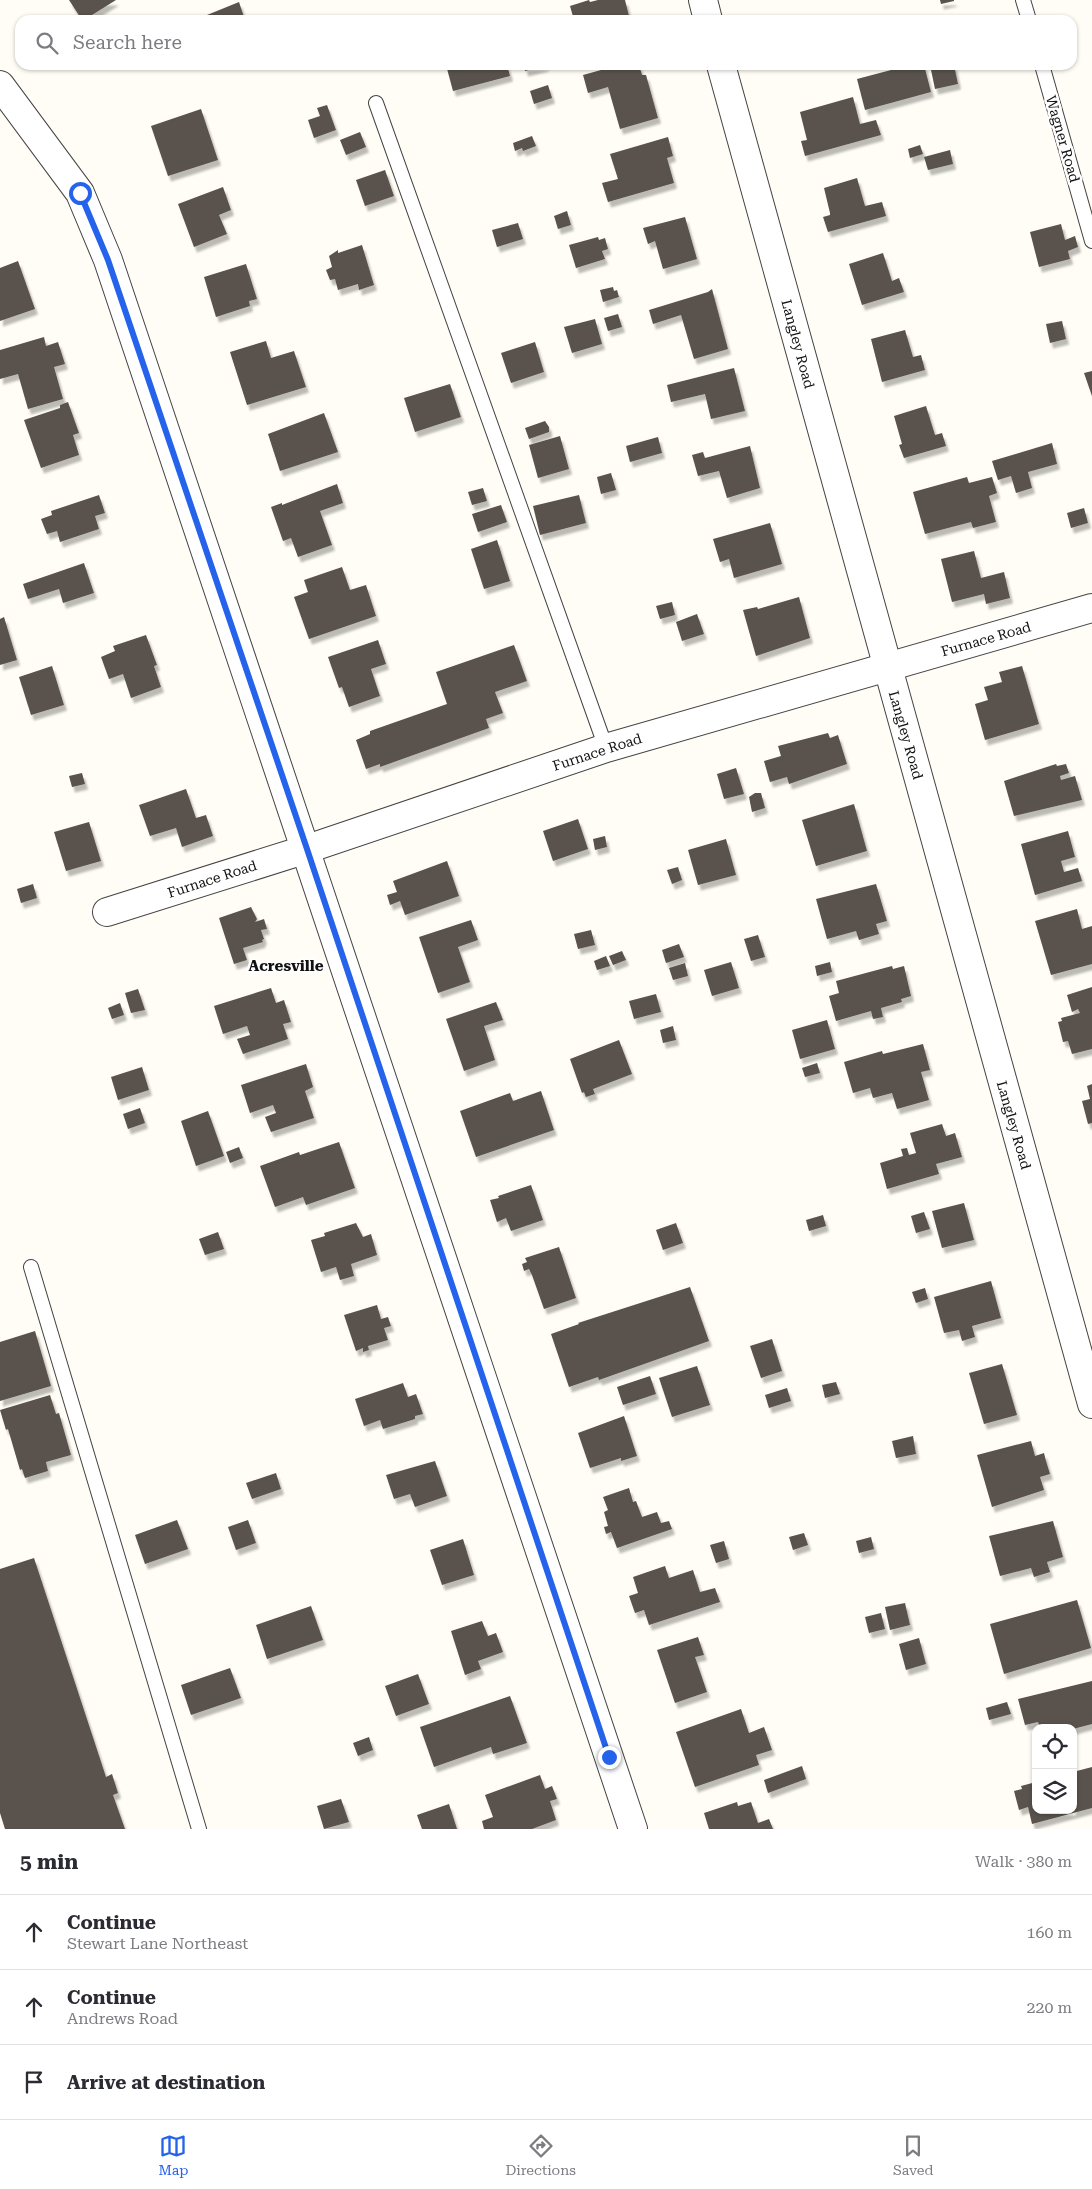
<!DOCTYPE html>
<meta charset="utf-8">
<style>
:root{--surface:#fff;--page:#f2f2f3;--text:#2b2b33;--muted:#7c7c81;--line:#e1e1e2;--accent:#2563eb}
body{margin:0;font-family:"Roboto Serif",serif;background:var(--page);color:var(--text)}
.controls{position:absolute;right:15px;bottom:15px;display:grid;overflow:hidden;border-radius:10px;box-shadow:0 1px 4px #0004}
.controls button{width:45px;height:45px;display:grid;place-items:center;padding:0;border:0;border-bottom:1px solid var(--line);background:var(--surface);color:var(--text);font:25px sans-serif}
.stop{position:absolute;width:15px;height:15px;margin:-11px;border:4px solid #2563eb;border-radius:50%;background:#fff}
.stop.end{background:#2563eb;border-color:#fff;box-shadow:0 1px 5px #0008}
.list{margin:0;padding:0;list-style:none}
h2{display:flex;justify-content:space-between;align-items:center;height:65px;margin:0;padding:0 20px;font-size:21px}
h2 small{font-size:16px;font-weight:400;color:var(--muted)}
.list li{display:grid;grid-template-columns:32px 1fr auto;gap:15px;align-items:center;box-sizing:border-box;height:75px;padding:0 20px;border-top:1px solid var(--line)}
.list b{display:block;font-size:19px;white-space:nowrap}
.list p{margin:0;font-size:16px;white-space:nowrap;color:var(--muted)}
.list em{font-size:16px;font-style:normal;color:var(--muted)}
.icon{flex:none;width:28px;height:28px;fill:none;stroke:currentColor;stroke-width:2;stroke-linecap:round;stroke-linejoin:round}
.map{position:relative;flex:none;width:1092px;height:1829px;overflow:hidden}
.search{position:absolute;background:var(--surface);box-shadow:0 1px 4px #0004;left:15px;right:15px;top:15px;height:55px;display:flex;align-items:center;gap:12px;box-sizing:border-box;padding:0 18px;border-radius:15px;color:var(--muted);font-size:19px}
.sheet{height:290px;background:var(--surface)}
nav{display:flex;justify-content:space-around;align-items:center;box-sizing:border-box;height:70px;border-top:1px solid var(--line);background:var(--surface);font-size:14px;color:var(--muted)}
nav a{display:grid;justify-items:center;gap:2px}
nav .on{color:var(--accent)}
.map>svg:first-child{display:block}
.building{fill:#5a524d;filter:url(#shadow)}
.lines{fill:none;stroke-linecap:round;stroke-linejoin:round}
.lane-casing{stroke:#444;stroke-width:16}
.street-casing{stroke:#444;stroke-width:30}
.lane{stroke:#fff;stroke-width:14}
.street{stroke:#fff;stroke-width:28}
.route{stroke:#2563eb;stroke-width:6}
.labels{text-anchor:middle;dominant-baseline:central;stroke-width:5;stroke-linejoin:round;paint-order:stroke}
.street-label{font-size:14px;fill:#111;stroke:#fff}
.neighbourhood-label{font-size:15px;font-weight:bold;fill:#111;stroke:#fff}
</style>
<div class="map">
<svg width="1092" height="1829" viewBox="0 0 1092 1829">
<defs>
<filter id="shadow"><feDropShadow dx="3" dy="5.5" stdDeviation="1" flood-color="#0004"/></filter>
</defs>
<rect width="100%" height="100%" fill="#fffdf5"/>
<g class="building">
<path d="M69 0H116L84 20H82Z"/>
<path d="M589 0 590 2 598 0H625L630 20H574L570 6Z"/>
<path d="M940 0H954V1L941 4Z"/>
<path d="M239 2 245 20H209L207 15Z"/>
<path d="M446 65H507L510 76 453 91Z"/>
<path d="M524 65H546V66L525 71Z"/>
<path d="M619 65H639L642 75H646L658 118 620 129 608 87 588 93 583 75Z"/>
<path d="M910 65H924L931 92 865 110 857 79Z"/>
<path d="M930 65H954L958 84 935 89Z"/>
<path d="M548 85 552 98 534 104 530 91Z"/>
<path d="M853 97 860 124 876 120 881 135 805 156 801 141 807 140 800 112Z"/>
<path d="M327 105 336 130 314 138 308 120 320 116 317 108Z"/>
<path d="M201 109 218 160 168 176 151 126Z"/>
<path d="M360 132 366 147 346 155 340 140Z"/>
<path d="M532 136 536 146 523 151 522 148 515 151 513 143Z"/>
<path d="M668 137 673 156 667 158 674 183 608 202 602 183 618 179 610 154Z"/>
<path d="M920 145 923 154 910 158 908 149Z"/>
<path d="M950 150 953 164 928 170 924 157Z"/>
<path d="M385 170 394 196 365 206 356 180Z"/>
<path d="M857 178 865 206 882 202 886 216 828 232 823 217 830 215V213L824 188Z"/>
<path d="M223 187 231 210 219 215 227 234 194 247 178 204Z"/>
<path d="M567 211 571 225 558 229 554 216Z"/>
<path d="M685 217 697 259 663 269 655 241 648 244 643 228Z"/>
<path d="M518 223 523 239 497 247 492 230Z"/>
<path d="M1061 224 1065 240 1075 236 1078 247 1068 251 1070 259 1039 267 1030 232Z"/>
<path d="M598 237 599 240 605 238 608 249 602 251 605 259 576 268 569 245Z"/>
<path d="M362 245 374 285 359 290 358 284 338 290 335 279 330 280 326 270 332 267 329 256 338 250V253Z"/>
<path d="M883 253 892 281 899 278 904 292 862 305 849 264Z"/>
<path d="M18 261 35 309 0 321V268Z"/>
<path d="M246 264 257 299 249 301 250 306 216 317 204 277Z"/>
<path d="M613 287 614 291 617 290 619 297 603 302 600 290Z"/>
<path d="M712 289 728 349 694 359 681 315 653 324 649 310 708 292Z"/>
<path d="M618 314 622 327 608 331 604 318Z"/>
<path d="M595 319 602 344 572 353 564 327Z"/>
<path d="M1062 321 1066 339 1050 343 1046 324Z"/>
<path d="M905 330 913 357 921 355 925 370 882 382 871 339Z"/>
<path d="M44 337 46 346 58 342 65 364 54 367 63 399 28 409 18 374 0 379V350Z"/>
<path d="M266 341 271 358 294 351 306 387 247 405 230 352Z"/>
<path d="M535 342 544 372 511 383 501 353Z"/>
<path d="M734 368 745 411 711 419 705 394 671 402 667 385Z"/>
<path d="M1092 371V396L1084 373Z"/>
<path d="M450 384 461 417 415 432 404 398Z"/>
<path d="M68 402 79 433 73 435 79 455 41 468 24 420 60 408V405Z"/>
<path d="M926 406 935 435 942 433 946 446 904 458 899 445 902 444 894 416Z"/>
<path d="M324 413 338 452 280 471 268 434Z"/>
<path d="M545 421 549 427V432L529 439 525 428Z"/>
<path d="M560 436 569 469 538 478 529 445Z"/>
<path d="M658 437 662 453 630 462 626 446Z"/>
<path d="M1052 443 1057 464 1028 472 1032 488 1016 493 1011 476 998 480 992 461Z"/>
<path d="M750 446 760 488 727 498 719 471 698 476 692 455 703 452 705 458Z"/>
<path d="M611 473 616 490 601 494 597 477Z"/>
<path d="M967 477 969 483 992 477 997 493 989 496 996 522 973 528 971 522 925 534 913 492Z"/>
<path d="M337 484 343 503 320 511 332 545 298 557 291 538 283 541 271 507 282 503V505Z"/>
<path d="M483 488 487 501 472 505 468 492Z"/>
<path d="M99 495 105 513 95 516 99 529 60 542 57 531 47 534 41 519 52 515 51 511Z"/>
<path d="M579 495 586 523 540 535 533 506Z"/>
<path d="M501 505 507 522 478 532 472 514Z"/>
<path d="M1084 508 1088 523 1071 528 1067 513Z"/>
<path d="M770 523 782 564 734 578 729 559 720 562 713 539Z"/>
<path d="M497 540 510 581 484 589 471 549Z"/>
<path d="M974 551 981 578 1004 572 1010 598 986 604 984 594 952 602 941 559Z"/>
<path d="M84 563 94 593 63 603 59 589 28 599 23 584Z"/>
<path d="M342 567 350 590 366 585 376 616 309 639 294 597 308 592 304 580Z"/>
<path d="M799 597 810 638 756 656 743 610 757 607 758 609Z"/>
<path d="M672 602 675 615 660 619 656 606Z"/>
<path d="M697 614 704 634 682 641 676 622Z"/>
<path d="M4 617 17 660 0 665V619Z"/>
<path d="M146 635 157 665 154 666 161 687 131 698 123 674 109 679 101 657 115 651 113 646Z"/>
<path d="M378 640 386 664 371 669 380 696 349 707 342 687 339 688 328 657Z"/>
<path d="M514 645 527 681 495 692 503 713 486 719 489 728 380 767V764L366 769 356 740 370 734V731L447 704 436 672Z"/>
<path d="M52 666 64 705 31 715 19 677Z"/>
<path d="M1022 666 1039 724 985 740 975 704 988 700 984 687 1002 682 999 672Z"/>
<path d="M828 733 830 738 838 735 847 764 789 784 787 777 770 782 764 761 781 756 778 746Z"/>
<path d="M1056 764 1057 766 1066 764 1069 773 1060 776 1061 780 1075 776 1082 800 1014 816 1004 781Z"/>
<path d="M736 768 744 794 724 799 717 774Z"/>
<path d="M82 773 85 784 72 787 69 776Z"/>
<path d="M186 789 196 818 206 815 213 836 182 847 176 828 150 836 139 805Z"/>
<path d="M755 793H761L765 808 752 812 749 797Z"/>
<path d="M854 804 867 851 816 866 802 820Z"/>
<path d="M578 819 588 849 553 861 543 831Z"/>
<path d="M89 822 101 861 66 871 54 832Z"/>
<path d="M1068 831 1075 857 1061 861 1064 872 1078 868 1082 881 1035 895 1021 844Z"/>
<path d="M605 836 607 847 595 850 593 839Z"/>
<path d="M726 839 736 875 698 885 688 850Z"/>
<path d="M447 861 459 896 405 915 400 901 390 905 387 895 397 892 393 881Z"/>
<path d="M678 867 682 880 672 884 667 870Z"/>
<path d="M33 884 37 898 21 903 17 889Z"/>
<path d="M876 884 887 921 876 924 879 934 859 940 856 931 827 939 816 899Z"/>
<path d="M251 907 257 919 255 922 264 919 267 929 261 930 264 939 262 940 263 942 243 948 247 960 234 964 219 918Z"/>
<path d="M1077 909 1082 929 1092 926V964L1051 975 1035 921Z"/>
<path d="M471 920 478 940 458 947 470 982 438 993 419 937Z"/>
<path d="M591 930 595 945 578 949 574 934Z"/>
<path d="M758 935 765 957 751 961 744 939Z"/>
<path d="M679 944 684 957 666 963 662 950Z"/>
<path d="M622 951 626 960 613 965 609 956Z"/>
<path d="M606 956 610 966 597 970 594 961Z"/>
<path d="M731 962 739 988 712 996 704 970Z"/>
<path d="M830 962 832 972 817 976 815 966Z"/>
<path d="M685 963 688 976 673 980 669 968Z"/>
<path d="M892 966 893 969 904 966 911 996 901 999 902 1002 881 1008 883 1017 873 1019 871 1011 836 1021 829 996 839 993 836 981Z"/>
<path d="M1092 987V1049L1072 1054 1068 1041 1063 1042 1058 1022 1062 1021 1061 1018 1080 1013 1078 1009 1072 1012 1067 995Z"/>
<path d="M271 988 276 1003 284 1000 291 1022 283 1024 288 1039 243 1054 237 1039 250 1035 247 1026 223 1034 214 1006Z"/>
<path d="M138 989 145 1010 131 1013 125 993Z"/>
<path d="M656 994 661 1012 634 1019 629 1001Z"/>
<path d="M496 1002 503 1020 484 1026 495 1060 464 1071 446 1019Z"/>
<path d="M120 1003 124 1015 112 1019 108 1008Z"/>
<path d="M827 1020 835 1049 800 1059 792 1030Z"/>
<path d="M673 1026 676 1040 663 1043 660 1030Z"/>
<path d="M619 1040 632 1074 593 1089 595 1094 586 1097 584 1092 582 1093 570 1059Z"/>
<path d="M923 1044 930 1070 921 1072 929 1100 897 1109 892 1093 873 1098 870 1088 853 1093 844 1062 882 1051 883 1054Z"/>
<path d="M817 1063 820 1073 805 1077 802 1068Z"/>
<path d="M306 1064 313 1087 305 1091 314 1118 271 1132 265 1117 276 1113 273 1105 250 1113 241 1085Z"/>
<path d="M142 1067 149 1090 118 1100 111 1077Z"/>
<path d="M1092 1084V1123L1088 1124 1082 1101 1090 1099 1087 1086Z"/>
<path d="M541 1091 554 1130 476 1157 460 1111 510 1093 513 1101Z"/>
<path d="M140 1108 145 1123 128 1129 123 1114Z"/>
<path d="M208 1111 224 1156 196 1166 181 1121Z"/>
<path d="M942 1124 946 1136 955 1133 962 1157 936 1164 939 1174 887 1189 880 1163 903 1156 901 1149 907 1148 909 1155 916 1153 910 1133Z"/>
<path d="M339 1142 355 1188 306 1205 303 1197 275 1207 260 1166 299 1152 300 1155Z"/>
<path d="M239 1147 243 1158 230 1163 226 1152Z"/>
<path d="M531 1185 543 1220 511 1231 506 1218 497 1222 490 1200 499 1198 498 1196Z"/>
<path d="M964 1203 974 1240 942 1248 932 1211Z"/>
<path d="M924 1212 930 1229 916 1233 911 1216Z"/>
<path d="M823 1215 826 1226 809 1231 806 1220Z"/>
<path d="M356 1223 363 1237 371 1234 377 1255 351 1264 354 1276 340 1280 336 1267 321 1272 311 1240 325 1236 324 1233Z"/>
<path d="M676 1223 683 1243 663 1250 656 1230Z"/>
<path d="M218 1232 224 1249 205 1255 199 1239Z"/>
<path d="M559 1247 576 1298 544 1309 532 1275 529 1269 524 1271 522 1264 527 1262 525 1258Z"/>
<path d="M991 1281 1001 1318 972 1326 975 1337 962 1341 959 1330 944 1333 934 1297Z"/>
<path d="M690 1287 709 1341 599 1380 598 1377 569 1387 551 1334 579 1324 578 1323Z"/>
<path d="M925 1288 928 1299 916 1303 912 1292Z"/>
<path d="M377 1305 381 1319 388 1317 391 1326 384 1328 388 1340 368 1346 369 1350 363 1352V1348L356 1351 344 1315Z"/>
<path d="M35 1331 51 1386 0 1401V1342Z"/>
<path d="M772 1339 782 1371 761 1378 750 1346Z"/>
<path d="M1002 1364 1017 1415 984 1424 969 1373Z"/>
<path d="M697 1366 710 1405 672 1417 659 1378Z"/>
<path d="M650 1376 656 1394 623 1405 617 1387Z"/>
<path d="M836 1382 840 1394 825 1398 822 1385Z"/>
<path d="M403 1383 408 1397 416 1394 423 1414 415 1416V1419L383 1429 380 1420 364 1426 355 1399Z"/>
<path d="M787 1388 791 1401 769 1408 765 1395Z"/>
<path d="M50 1395 56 1414 59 1413 71 1455 46 1462 48 1471 25 1478 22 1469 20 1470 8 1429 6 1430 0 1410Z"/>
<path d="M624 1416 637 1456 621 1461V1458L590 1468 578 1433Z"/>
<path d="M913 1436 916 1454 896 1458 892 1441Z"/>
<path d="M1031 1441 1035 1456 1044 1453 1046 1461 1050 1474 1040 1477 1044 1490 992 1507 977 1455Z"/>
<path d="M435 1461 447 1496 415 1507 410 1494 394 1499 386 1475Z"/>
<path d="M276 1473 281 1489 252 1499 246 1483Z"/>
<path d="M629 1488 633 1502 636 1501 642 1517 657 1512 661 1523 669 1521 672 1529 617 1548 611 1532 606 1534 604 1527 608 1526 604 1512 608 1510 603 1497Z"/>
<path d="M177 1520 188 1549 145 1564 135 1535Z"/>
<path d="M248 1520 256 1543 236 1550 228 1527Z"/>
<path d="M1053 1521 1063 1557 1047 1562 1050 1572 1034 1577 1031 1568 1000 1576 989 1536Z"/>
<path d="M804 1533 808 1545 793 1550 789 1537Z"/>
<path d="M871 1537 874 1549 859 1553 856 1541Z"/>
<path d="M463 1539 474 1575 442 1585 430 1550Z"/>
<path d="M724 1541 729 1559 716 1563 710 1545Z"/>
<path d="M34 1558 106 1777 112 1774 118 1793 113 1795 125 1829H5L0 1813V1569Z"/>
<path d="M665 1566 669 1578 693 1570 700 1592 715 1588 720 1602 649 1625 644 1610 635 1613 629 1596 638 1593 633 1577Z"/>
<path d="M1077 1600 1091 1648 1004 1674 990 1624Z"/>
<path d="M905 1603 910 1625 890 1630 885 1607Z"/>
<path d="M311 1606 323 1640 267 1659 256 1625Z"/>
<path d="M881 1613 885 1629 869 1633 865 1617Z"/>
<path d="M482 1621 488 1636 496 1633 503 1652 478 1661 481 1669 465 1675 451 1631Z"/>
<path d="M698 1637 704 1655 695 1657 707 1692 675 1703 657 1650Z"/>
<path d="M919 1638 926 1664 906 1670 899 1644Z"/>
<path d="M230 1668 241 1698 191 1715 181 1685Z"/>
<path d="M418 1674 429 1704 396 1716 385 1686Z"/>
<path d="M1092 1681V1724L1073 1729 1040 1728 1038 1722 1025 1725 1018 1699Z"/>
<path d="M510 1696 527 1743 493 1754 491 1747 434 1767 420 1727Z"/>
<path d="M1007 1702 1011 1714 989 1720 986 1708Z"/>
<path d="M741 1709 749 1733 764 1727 772 1750 756 1755 759 1765 695 1787 676 1732Z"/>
<path d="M369 1737 373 1750 358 1756 353 1743Z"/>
<path d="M802 1766 806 1779 768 1793 764 1780Z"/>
<path d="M1092 1767V1808L1032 1824 1028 1807 1019 1810 1014 1791 1022 1789 1021 1786 1036 1782V1810H1073V1772Z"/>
<path d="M540 1775 545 1789 552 1786 557 1799 550 1801 556 1820 532 1829H484L482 1821 493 1817 485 1795Z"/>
<path d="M341 1799 349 1822 324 1829 317 1806Z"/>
<path d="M737 1802 738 1806 751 1802 758 1823 769 1819 773 1829H709L704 1813Z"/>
<path d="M449 1804 457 1829H422L417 1815Z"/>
</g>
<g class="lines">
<g class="lane-casing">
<g id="lane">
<path d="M1023 0 1029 20"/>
<path d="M1042 65 1092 241"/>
<path d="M376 103 606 748"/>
<path d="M31 1267 199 1829"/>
</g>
</g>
<g class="street-casing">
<g id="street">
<path d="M703 0 708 20"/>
<path d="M721 65 1092 1404"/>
<path d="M0 85 80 193 108 260 633 1829"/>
<path d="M107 912 307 849 606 748 1092 608"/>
</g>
</g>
<use href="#lane" class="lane"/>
<use href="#street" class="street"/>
</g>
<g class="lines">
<path class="route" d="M80 193 108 260 307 849 609 1757"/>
</g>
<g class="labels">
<g class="street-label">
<text transform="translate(1063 139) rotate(74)">Wagner Road</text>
<text transform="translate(798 344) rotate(75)">Langley Road</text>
<text transform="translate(986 639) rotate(-16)">Furnace Road</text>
<text transform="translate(906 735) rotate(74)">Langley Road</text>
<text transform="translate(597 752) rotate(-18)">Furnace Road</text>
<text transform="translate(212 879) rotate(-18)">Furnace Road</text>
<text transform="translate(1014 1125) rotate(74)">Langley Road</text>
</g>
<g class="neighbourhood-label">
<text x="286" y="966">Acresville</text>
</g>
</g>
</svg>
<div class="controls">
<button><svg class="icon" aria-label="locate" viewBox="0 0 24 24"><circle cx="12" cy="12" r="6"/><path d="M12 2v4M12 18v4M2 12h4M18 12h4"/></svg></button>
<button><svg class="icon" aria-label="layers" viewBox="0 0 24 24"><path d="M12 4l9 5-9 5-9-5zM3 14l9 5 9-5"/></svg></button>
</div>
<div class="stop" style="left:80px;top:193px"></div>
<div class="stop end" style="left:609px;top:1757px"></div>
<div class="search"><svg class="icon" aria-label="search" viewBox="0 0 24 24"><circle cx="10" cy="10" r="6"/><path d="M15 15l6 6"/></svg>Search here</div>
</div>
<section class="sheet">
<h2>5 min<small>Walk · 380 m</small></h2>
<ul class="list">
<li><svg class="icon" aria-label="ahead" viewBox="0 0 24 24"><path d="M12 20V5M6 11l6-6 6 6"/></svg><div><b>Continue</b><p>Stewart Lane Northeast</p></div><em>160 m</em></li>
<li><svg class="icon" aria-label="ahead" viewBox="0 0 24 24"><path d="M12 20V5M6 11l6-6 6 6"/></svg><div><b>Continue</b><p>Andrews Road</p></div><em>220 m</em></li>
<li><svg class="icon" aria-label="arrive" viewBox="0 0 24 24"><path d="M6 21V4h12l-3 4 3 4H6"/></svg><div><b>Arrive at destination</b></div></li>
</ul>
</section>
<nav>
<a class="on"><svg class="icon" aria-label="map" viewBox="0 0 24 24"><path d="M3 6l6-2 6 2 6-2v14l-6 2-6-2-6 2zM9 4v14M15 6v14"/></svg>Map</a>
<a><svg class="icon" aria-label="directions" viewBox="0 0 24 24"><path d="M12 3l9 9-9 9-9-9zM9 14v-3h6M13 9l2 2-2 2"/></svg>Directions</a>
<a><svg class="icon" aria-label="saved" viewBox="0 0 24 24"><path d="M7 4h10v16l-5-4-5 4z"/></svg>Saved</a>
</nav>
